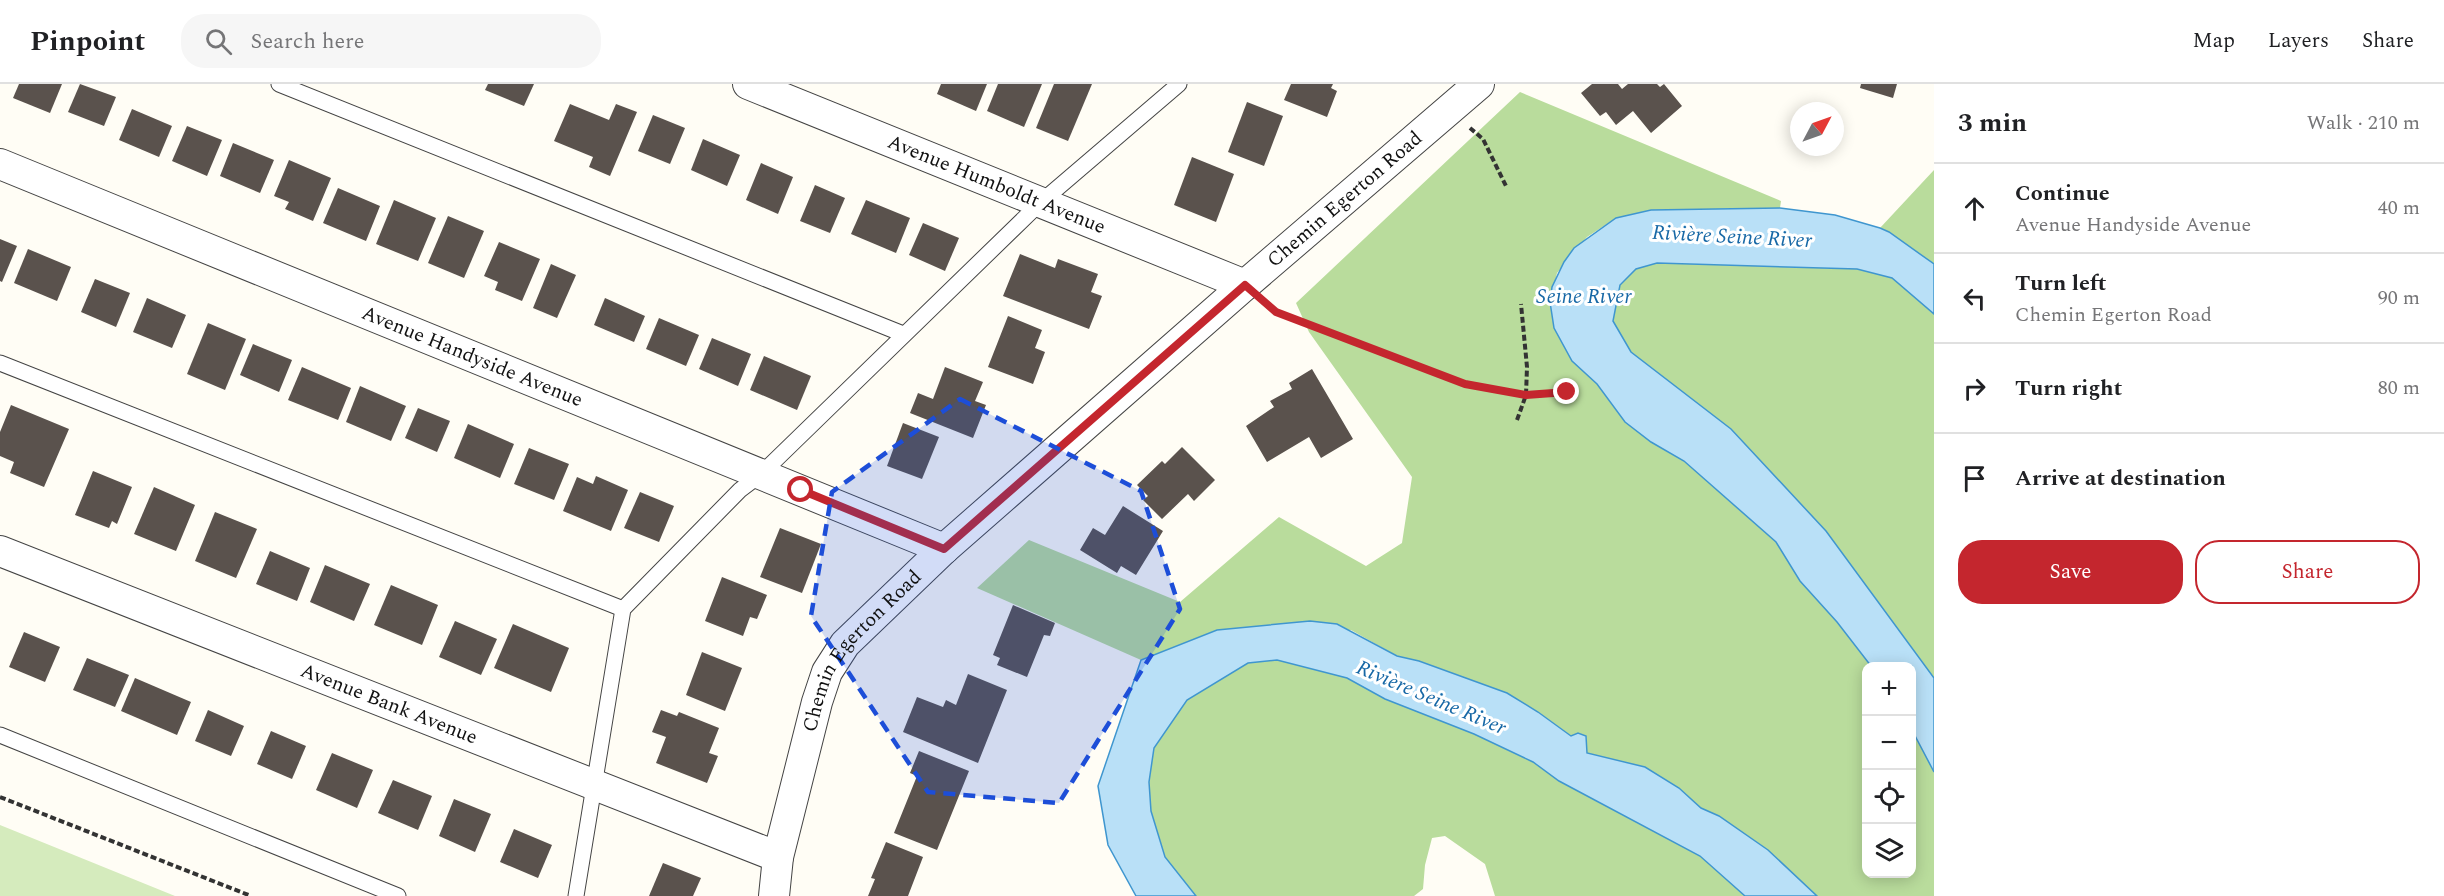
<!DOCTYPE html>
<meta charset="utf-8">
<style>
:root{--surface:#fff;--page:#f6f6f6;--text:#202124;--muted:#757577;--line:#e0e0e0;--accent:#c4262e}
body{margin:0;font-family:Spectral,serif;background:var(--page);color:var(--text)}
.controls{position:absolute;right:18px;bottom:18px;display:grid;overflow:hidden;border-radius:12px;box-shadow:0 3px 15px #0003}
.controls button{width:54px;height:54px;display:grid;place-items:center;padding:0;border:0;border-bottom:2px solid var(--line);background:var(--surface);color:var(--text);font:30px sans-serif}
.compass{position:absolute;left:1790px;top:18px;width:54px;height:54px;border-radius:50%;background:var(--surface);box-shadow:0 3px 15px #0003;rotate:49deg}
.stop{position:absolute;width:18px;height:18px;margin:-14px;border:4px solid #c4262e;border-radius:50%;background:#fff}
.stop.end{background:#c4262e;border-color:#fff;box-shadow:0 2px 6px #0008}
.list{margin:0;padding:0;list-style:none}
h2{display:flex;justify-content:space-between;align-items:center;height:78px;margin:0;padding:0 24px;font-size:26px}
h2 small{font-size:20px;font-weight:400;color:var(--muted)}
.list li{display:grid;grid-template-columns:39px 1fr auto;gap:18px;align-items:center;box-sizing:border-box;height:90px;padding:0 24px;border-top:2px solid var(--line)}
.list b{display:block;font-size:22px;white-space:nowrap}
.list p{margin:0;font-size:20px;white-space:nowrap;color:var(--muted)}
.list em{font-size:20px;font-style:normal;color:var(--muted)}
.actions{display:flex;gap:12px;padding:18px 24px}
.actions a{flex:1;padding:14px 0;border:2px solid var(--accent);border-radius:24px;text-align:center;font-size:21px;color:var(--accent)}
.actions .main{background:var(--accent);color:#fff}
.icon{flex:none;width:33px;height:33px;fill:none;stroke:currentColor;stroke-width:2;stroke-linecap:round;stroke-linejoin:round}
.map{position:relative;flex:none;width:1934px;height:812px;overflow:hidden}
header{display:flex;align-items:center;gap:36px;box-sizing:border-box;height:84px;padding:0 30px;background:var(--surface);border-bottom:2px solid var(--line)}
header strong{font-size:28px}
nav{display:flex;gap:33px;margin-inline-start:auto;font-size:21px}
.search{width:420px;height:54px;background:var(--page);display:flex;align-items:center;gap:15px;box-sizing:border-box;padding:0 21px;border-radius:24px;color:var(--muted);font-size:22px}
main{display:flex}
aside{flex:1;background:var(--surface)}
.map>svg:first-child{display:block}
.green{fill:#d5ebbd}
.forest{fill:#b9dc9c}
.water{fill:#b9e0f7;stroke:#3f96cf;stroke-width:1.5}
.building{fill:#5a524d}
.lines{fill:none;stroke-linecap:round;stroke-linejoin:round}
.service-casing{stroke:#444;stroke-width:17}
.minor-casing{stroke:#444;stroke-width:32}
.path{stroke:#333;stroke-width:4;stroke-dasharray:6 3;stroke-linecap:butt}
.service{stroke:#fff;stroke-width:15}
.minor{stroke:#fff;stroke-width:30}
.route{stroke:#c4262e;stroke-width:8}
.marked{fill:#1d4ed8;fill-opacity:0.2;stroke:#1d4ed8;stroke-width:4.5;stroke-dasharray:12 8;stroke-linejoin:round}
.labels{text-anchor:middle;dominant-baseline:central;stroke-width:6;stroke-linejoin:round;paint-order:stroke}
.street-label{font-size:20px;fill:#111;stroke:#fff}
.water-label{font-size:21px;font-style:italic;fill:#1768a6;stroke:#fff}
</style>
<header>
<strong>Pinpoint</strong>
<div class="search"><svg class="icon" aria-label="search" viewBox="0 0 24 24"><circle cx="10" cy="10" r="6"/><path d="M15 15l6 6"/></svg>Search here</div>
<nav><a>Map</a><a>Layers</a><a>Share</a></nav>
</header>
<main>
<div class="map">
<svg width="1934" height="812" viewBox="0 0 1934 812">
<rect width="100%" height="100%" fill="#fffdf5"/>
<path class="green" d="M0 741 175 812H0Z"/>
<g class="forest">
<path d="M1520 8 1781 117 1780 124 1651 126 1616 134 1587 153 1557 189 1550 218 1554 244 1572 277 1597 300 1625 338 1651 358 1684 377 1776 458 1800 497 1837 538 1871 582H1866V790H1912V646L1934 688V812H1817L1768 766 1719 732 1701 724 1679 704 1645 683 1587 669 1586 652H1571L1538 628 1507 609 1419 577 1397 572 1351 546H1217L1141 576 977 504 1029 456 1180 518 1279 433 1366 482 1402 459 1412 393 1309 248 1296 219Z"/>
<path d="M1934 86V180L1889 148 1880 144Z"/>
<path d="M1657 179 1857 185 1892 194 1934 230V594L1826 447 1731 345 1631 268 1613 237 1619 201 1636 185Z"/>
<path d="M1277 576 1347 594 1385 615 1474 650 1533 678 1559 697 1700 772 1745 812H1495L1485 780 1445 752 1432 754 1425 781 1423 805 1414 812H1196L1165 773 1151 727 1149 698 1154 664 1187 616 1248 579Z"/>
</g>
<g class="water">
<path d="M1780 124 1835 131 1880 144 1889 148 1934 180V230L1892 194 1857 185 1657 179 1636 185 1620 201 1613 237 1631 268 1731 345 1826 447 1934 594V688L1912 646V582H1871L1837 538 1800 497 1776 458 1684 377 1651 358 1625 338 1597 300 1572 277 1554 244 1550 218 1552 203 1564 178 1574 164 1616 134 1651 126Z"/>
<path d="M1310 537 1337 540 1397 572 1419 577 1507 609 1538 628 1571 652 1578 649 1586 652 1587 669 1645 683 1679 704 1701 724 1719 732 1768 766 1817 812H1745L1700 772 1559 697 1533 678 1474 650 1385 615 1347 594 1277 576 1248 579 1187 616 1154 664 1149 698 1151 727 1165 773 1196 812H1136L1108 761 1098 702 1141 576 1217 546Z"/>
</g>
<g class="building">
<path d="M19 0H62L50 29 13 14Z"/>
<path d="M80 0 116 13 104 42 68 28Z"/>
<path d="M488 0H534L524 22 485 6Z"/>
<path d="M941 0H987L976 27 937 10Z"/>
<path d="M998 0H1042L1024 43 987 27Z"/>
<path d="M1054 0H1092L1068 57 1036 44Z"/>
<path d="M1291 0H1333L1331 4 1337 7 1327 33 1284 16Z"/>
<path d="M1592 0H1618L1622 5 1628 0H1657L1660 3 1664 0 1682 22 1651 49 1633 27 1616 41 1606 28 1600 32 1581 9Z"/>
<path d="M1861 0H1897L1893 14 1860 4Z"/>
<path d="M1247 18 1283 32 1264 82 1228 68Z"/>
<path d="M570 20 609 36 616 20 637 28 610 92 589 83 593 73 554 57Z"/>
<path d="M132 25 172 42 159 73 119 56Z"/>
<path d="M653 31 685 44 670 80 638 67Z"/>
<path d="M187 42 222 56 207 92 172 77Z"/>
<path d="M703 55 740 71 727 102 691 86Z"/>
<path d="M233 59 274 76 260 109 220 92Z"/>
<path d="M1192 73 1234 90 1216 138 1174 121Z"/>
<path d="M289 76 331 94 313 137 285 125 289 118 274 112Z"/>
<path d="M761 79 793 93 778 130 746 116Z"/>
<path d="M815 101 845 114 830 149 800 137Z"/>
<path d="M338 104 380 122 366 157 323 139Z"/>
<path d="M394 116 436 134 418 177 376 160Z"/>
<path d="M866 116 910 134 896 169 851 150Z"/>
<path d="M448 132 484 147 464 194 428 179Z"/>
<path d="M923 139 959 154 945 187 909 171Z"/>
<path d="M0 155 17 162 2 198 0 197Z"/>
<path d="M499 158 540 175 522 217 495 206 498 198 484 192Z"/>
<path d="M28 165 71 183 57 217 14 199Z"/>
<path d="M1020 170 1055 184 1058 175 1098 190 1091 208 1102 212 1089 245 1003 212Z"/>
<path d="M551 180 576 191 557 234 533 224Z"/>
<path d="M95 195 130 209 116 243 81 228Z"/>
<path d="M147 214 186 231 172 264 133 248Z"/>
<path d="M605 214 645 232 634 258 594 241Z"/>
<path d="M1008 232 1042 246 1035 264 1045 268 1033 300 988 283Z"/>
<path d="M659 234 699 251 686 282 646 265Z"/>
<path d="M208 239 246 255 225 306 187 290Z"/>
<path d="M712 254 751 270 738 302 699 285Z"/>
<path d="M253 260 292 276 279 308 240 291Z"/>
<path d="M764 272 811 292 797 326 750 306Z"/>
<path d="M302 283 351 304 338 336 288 316Z"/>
<path d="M945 283 983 298 975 317 986 321 973 354 910 329 918 309 933 315Z"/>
<path d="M1312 285 1353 355 1321 374 1309 353 1267 378 1246 342 1274 323 1270 317 1292 305 1289 299Z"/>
<path d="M360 302 406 322 391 357 346 338Z"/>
<path d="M11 321 69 345 44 403 10 389 14 378 0 372V348Z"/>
<path d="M418 324 450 337 437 368 405 354Z"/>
<path d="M903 339 939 353 922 395 887 382Z"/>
<path d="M468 340 514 360 500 394 454 374Z"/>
<path d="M1182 363 1215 396 1194 417 1188 410 1162 435 1143 416 1148 412 1137 401 1162 377 1165 380Z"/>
<path d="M529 364 569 380 554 416 514 400Z"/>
<path d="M93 387 132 403 117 440 112 437 109 444 75 431Z"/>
<path d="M596 392 628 406 611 447 563 427 577 393 593 400Z"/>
<path d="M154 403 195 421 176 467 134 450Z"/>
<path d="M640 408 674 422 659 458 624 444Z"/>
<path d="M1123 422 1163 447 1136 491 1121 482 1117 489 1080 466 1093 444 1105 451Z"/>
<path d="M215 428 257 445 236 494 195 477Z"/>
<path d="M780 444 821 460 802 509 760 493Z"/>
<path d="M270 467 310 484 297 517 256 500Z"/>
<path d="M325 481 370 500 354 537 310 518Z"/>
<path d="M722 493 767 511 757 535 750 533 743 552 705 537Z"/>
<path d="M391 501 438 521 422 561 374 541Z"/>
<path d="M1013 521 1055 539 1050 552 1044 551 1027 593 997 581 1000 574 993 571Z"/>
<path d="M455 537 497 555 481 591 439 573Z"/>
<path d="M513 540 569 564 551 608 494 584Z"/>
<path d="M24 548 60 563 45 598 9 583Z"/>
<path d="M702 568 742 584 725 627 686 611Z"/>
<path d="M87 574 129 591 115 623 73 606Z"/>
<path d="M968 590 1007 606 978 679 903 648 917 613 943 623 946 616 956 621Z"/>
<path d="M135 594 191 618 177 651 121 627Z"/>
<path d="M208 626 244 642 231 672 195 657Z"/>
<path d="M661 626 677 632 679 628 719 644 709 669 718 672 707 699 656 679 666 653 652 648Z"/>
<path d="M271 647 306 662 292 695 257 680Z"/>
<path d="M919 667 969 687 937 766 894 749 917 692 910 689Z"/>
<path d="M332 669 373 686 357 724 316 706Z"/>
<path d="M393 696 432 712 418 746 378 729Z"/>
<path d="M454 715 491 730 475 768 439 752Z"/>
<path d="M514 745 552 761 538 794 500 778Z"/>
<path d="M886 758 923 773 908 812H868L875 795 871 794Z"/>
<path d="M663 779 701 794 693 812H649Z"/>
</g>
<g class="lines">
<g class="service-casing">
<g id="service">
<path d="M279 0 903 250"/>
<path d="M0 279 623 525"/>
<path d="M0 651 398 812"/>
<path d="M576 812 623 525 740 406 761 390 1040 119 1179 0"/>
</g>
</g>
<g class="minor-casing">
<g id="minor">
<path id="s1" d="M748 0 1245 201"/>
<path id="s2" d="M0 80 944 465"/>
<path id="s3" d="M0 467 778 773"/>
<path id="s4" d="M774 812 778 773 817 618 827 588 845 560 944 465 1245 201 1479 0"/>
</g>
</g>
<g class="path">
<path d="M1470 44 1483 55 1506 102"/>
<path d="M1266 219 1276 228 1465 300 1526 311 1567 308"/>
<path d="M1517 336 1526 311 1527 283 1521 220"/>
<path d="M0 713 251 812"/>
</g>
<use href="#service" class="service"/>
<use href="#minor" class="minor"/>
</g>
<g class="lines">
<path class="route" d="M801 406 944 465 1245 201 1276 228 1465 300 1526 311 1567 308"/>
</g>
<path class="marked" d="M960 315 1141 407 1180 525 1059 719 928 708 811 532 832 408Z"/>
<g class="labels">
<g class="street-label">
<text stroke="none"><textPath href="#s1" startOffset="268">Avenue Humboldt Avenue</textPath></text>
<text stroke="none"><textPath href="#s4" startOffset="933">Chemin Egerton Road</textPath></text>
<text stroke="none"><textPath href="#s2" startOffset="510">Avenue Handyside Avenue</textPath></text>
<text stroke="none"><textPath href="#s4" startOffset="267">Chemin Egerton Road</textPath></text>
<text stroke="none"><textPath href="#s3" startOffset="418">Avenue Bank Avenue</textPath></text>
</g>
<g class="water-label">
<text transform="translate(1732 153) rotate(3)">Rivière Seine River</text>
<text x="1584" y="213">Seine River</text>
<text transform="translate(1431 614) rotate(23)">Rivière Seine River</text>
</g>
</g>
</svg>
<div class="controls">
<button>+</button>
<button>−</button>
<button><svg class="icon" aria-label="locate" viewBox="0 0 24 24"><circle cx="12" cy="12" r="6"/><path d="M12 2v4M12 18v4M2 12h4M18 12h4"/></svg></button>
<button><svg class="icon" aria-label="layers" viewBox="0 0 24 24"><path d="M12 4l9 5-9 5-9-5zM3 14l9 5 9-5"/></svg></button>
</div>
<svg class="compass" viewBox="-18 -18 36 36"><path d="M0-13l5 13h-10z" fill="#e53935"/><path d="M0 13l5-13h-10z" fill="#757577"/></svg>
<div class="stop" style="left:801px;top:406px"></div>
<div class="stop end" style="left:1567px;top:308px"></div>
</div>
<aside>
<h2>3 min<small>Walk · 210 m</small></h2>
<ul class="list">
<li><svg class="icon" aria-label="ahead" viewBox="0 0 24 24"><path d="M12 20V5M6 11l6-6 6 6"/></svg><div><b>Continue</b><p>Avenue Handyside Avenue</p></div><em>40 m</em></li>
<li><svg class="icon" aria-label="left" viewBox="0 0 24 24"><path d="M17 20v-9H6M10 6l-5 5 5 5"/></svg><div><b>Turn left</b><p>Chemin Egerton Road</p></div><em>90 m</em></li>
<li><svg class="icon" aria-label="right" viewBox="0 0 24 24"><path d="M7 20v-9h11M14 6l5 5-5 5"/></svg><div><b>Turn right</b></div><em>80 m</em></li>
<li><svg class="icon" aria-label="arrive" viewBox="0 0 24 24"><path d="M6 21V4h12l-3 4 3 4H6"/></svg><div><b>Arrive at destination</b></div></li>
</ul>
<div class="actions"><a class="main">Save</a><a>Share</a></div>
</aside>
</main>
